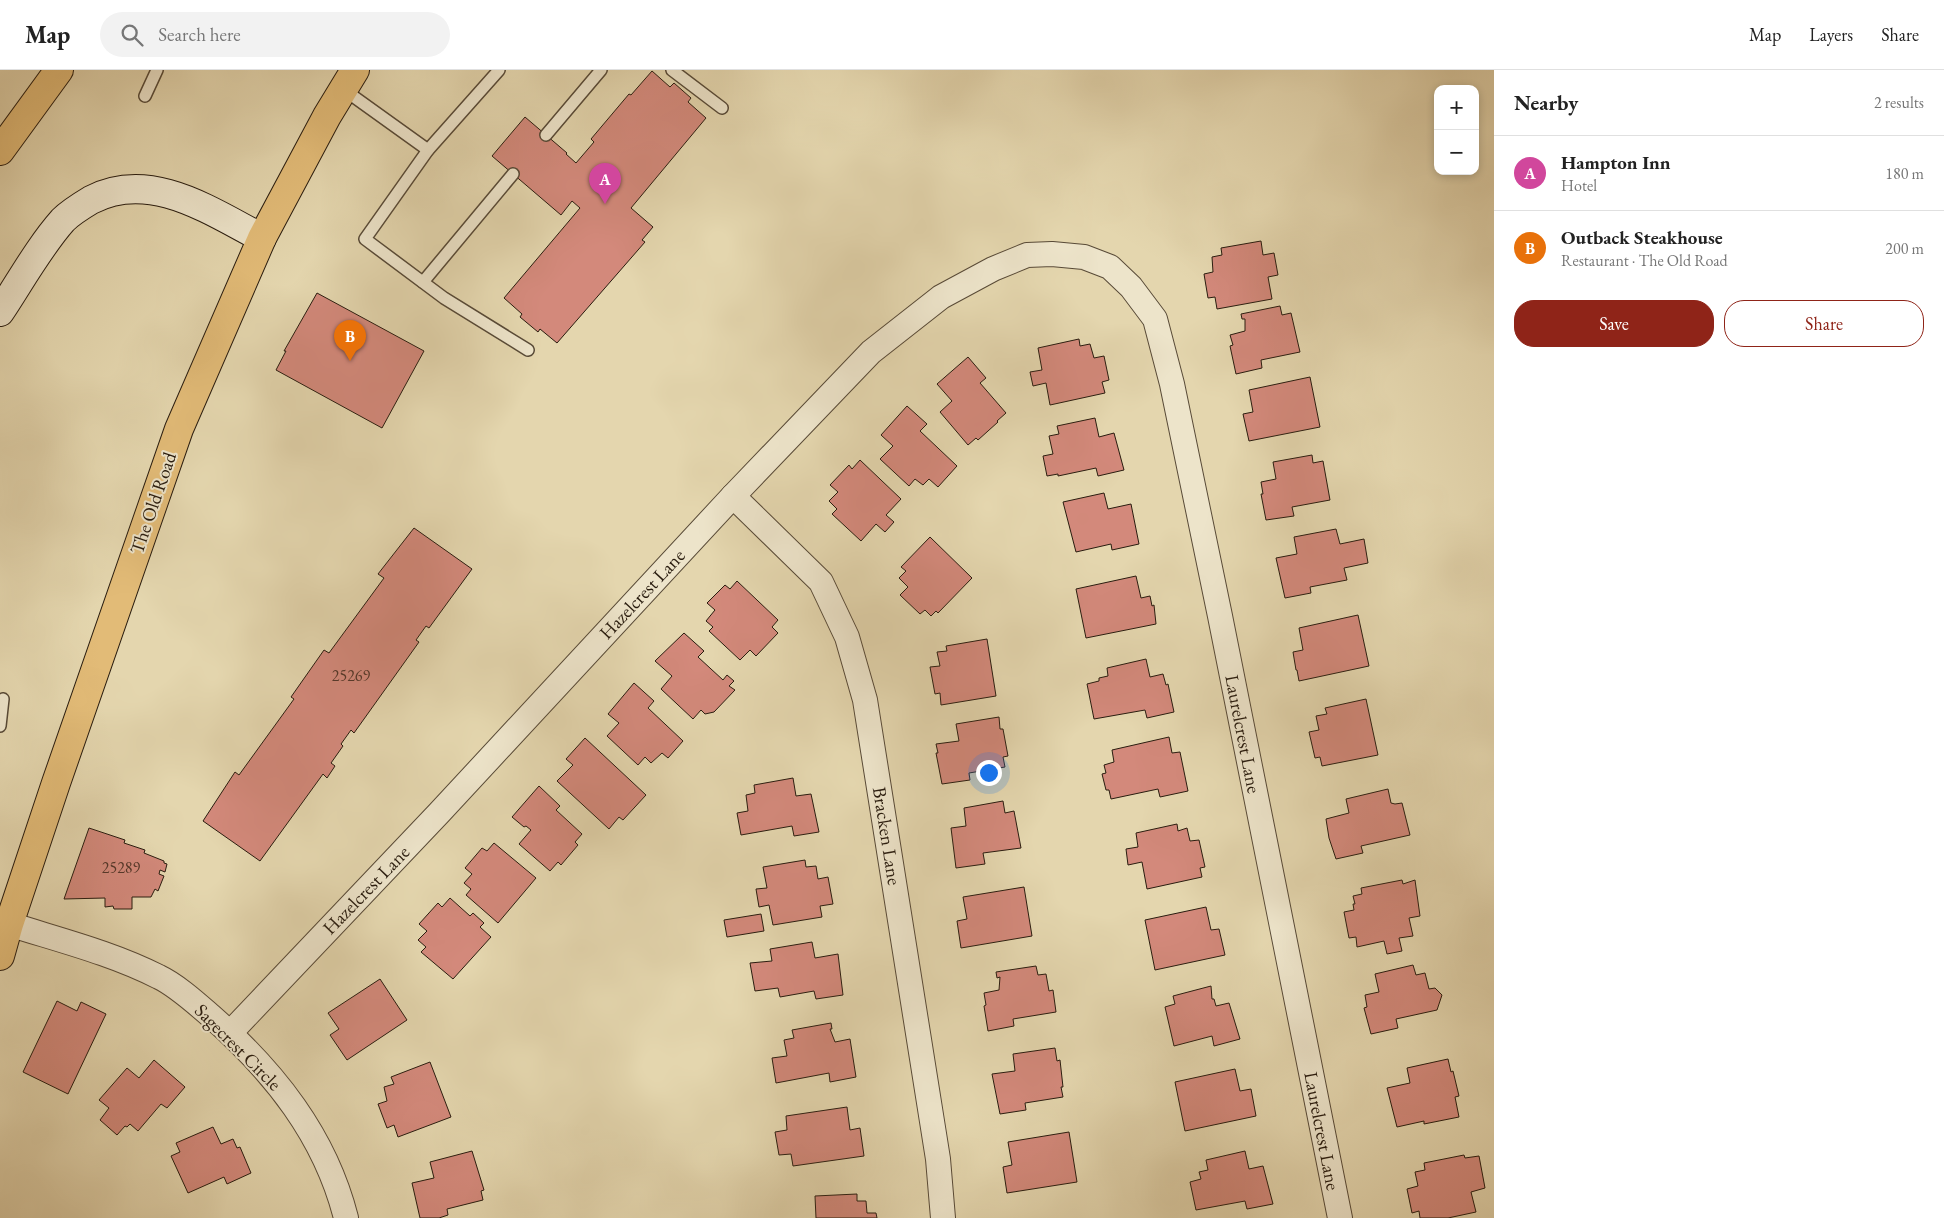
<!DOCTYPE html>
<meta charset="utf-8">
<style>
:root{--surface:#fff;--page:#f2f2f2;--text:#222;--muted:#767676;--line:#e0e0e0;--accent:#8f2418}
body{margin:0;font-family:"EB Garamond",serif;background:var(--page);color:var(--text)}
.controls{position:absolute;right:15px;top:15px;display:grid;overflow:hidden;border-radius:10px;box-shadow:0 2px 8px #0003}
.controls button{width:45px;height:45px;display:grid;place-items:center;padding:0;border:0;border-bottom:1px solid var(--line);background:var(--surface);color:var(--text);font:25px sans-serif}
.you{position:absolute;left:988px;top:702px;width:18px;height:18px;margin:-12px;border:4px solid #fff;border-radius:50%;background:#1a73e8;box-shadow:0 0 0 8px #1a73e833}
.badge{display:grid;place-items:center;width:32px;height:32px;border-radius:50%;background:var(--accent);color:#fff;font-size:16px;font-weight:700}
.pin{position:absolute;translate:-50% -41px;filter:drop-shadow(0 1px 2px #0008)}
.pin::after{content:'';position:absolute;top:26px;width:18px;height:15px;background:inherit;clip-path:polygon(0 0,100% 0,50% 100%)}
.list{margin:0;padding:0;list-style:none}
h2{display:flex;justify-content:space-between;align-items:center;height:65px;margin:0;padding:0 20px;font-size:21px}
h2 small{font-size:16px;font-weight:400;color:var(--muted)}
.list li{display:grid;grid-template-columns:32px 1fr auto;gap:15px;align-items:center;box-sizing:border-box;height:75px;padding:0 20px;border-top:1px solid var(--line)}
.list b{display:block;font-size:19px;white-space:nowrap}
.list p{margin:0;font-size:16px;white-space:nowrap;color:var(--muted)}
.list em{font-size:16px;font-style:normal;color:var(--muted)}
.actions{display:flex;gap:10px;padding:15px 20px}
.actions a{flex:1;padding:11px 0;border:1px solid var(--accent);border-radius:20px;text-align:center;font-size:18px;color:var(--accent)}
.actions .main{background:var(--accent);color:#fff}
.icon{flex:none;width:28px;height:28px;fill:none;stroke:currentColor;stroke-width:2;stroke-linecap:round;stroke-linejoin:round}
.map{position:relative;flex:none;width:1494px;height:1148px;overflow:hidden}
header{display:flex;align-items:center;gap:30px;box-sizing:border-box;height:70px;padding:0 25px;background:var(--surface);border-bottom:1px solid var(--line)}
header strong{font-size:24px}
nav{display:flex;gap:28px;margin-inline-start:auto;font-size:18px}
.search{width:350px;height:45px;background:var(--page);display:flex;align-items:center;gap:12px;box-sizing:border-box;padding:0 18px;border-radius:28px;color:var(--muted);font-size:19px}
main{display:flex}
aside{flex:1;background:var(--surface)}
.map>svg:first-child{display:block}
.building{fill:#d3897b;stroke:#291c0f}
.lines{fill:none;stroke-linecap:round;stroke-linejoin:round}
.lane-casing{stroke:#584a37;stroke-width:14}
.street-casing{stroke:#584a37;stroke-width:26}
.secondary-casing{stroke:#291c0f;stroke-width:30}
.primary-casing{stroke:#291c0f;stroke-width:30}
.highway-casing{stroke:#291c0f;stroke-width:30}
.lane{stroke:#ede4ca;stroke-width:11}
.street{stroke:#ede4ca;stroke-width:24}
.secondary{stroke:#ede4ca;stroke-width:28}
.primary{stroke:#e2bb77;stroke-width:28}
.highway{stroke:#e2bb77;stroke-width:28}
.labels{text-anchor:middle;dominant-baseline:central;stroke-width:4;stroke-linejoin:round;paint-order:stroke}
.number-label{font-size:16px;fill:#54372a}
.street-label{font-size:19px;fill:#291c0f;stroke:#ede4ca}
</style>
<header>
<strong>Map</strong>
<div class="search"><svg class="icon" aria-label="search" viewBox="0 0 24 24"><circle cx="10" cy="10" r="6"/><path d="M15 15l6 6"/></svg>Search here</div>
<nav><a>Map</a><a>Layers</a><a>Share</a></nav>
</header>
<main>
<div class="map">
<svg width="1494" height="1148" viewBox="0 0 1494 1148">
<rect width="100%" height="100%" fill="#e4d6ae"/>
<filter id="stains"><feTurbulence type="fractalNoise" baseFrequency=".004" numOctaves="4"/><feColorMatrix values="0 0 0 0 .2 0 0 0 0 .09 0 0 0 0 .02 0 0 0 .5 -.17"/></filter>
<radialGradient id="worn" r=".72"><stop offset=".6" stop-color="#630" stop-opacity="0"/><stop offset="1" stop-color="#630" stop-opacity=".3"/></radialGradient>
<g class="building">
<path d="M652 1 670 17 674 13 691 28 688 32 706 48 631 138 653 157 642 170 645 172 557 273 540 259 538 262 520 247 522 244 504 228 580 138 572 131 561 145 492 86 525 47 567 83 566 84 576 93 594 72 591 69 629 24 631 25Z"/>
<path d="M1261 171 1263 185 1274 183 1278 205 1268 207 1272 229 1217 239 1215 227 1208 228 1204 204 1213 202 1212 187 1222 185 1221 178Z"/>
<path d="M317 223 424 281 382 358 276 300 286 281H284Z"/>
<path d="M1280 236 1282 245 1291 243 1300 282 1261 290 1262 298 1236 304 1230 276 1233 275 1230 265 1245 261V249H1242L1241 244Z"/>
<path d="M1079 269 1080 276 1090 274 1094 288 1104 286 1109 310 1102 312 1105 323 1050 335 1046 313 1033 316 1030 302 1042 300 1038 278Z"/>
<path d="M968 287 986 308 980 313 1006 343 997 351 998 352 978 370 976 368 968 375 940 342 952 331 937 314Z"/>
<path d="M1310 307 1320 357 1249 371 1243 344 1253 342 1249 320Z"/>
<path d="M907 336 927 354 920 361 957 396 938 417 929 409 923 415 915 409 909 416 880 389 893 376 881 365Z"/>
<path d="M1095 348 1099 367 1114 363 1124 400 1098 406 1096 398 1058 406V404L1047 406 1043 386 1053 384 1049 366 1059 364 1057 356Z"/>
<path d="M1312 385 1313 393 1323 391 1330 430 1292 437 1294 446 1266 450 1261 424H1263L1261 412 1276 409 1273 392Z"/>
<path d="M860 390 901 429 886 445 894 452 885 462 876 454 861 471 832 444 837 439 829 431 838 422 830 415 849 395 852 399Z"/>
<path d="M1104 423 1108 439 1131 434 1139 474 1112 480 1111 474 1076 482 1063 432Z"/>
<path d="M414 458 472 499 429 558 426 556 416 570 419 572 354 663 351 660 341 674 343 676 331 693 335 696 327 708 323 704 260 791 203 751 235 702 239 705 294 629 291 627 324 580 329 583 384 508 378 504Z"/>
<path d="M1336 459 1340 474 1364 469 1368 493 1344 498 1347 510 1310 517 1311 523 1285 528 1276 488 1297 484 1294 467Z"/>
<path d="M930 467 972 508 938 543 936 541 931 546 925 540 920 544 900 525 908 517 899 508 906 501 901 497Z"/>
<path d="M1136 506 1141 528 1150 526 1152 536 1154 535 1156 554 1086 568 1076 519Z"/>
<path d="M737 511 778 550 772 557 778 563 756 586 750 580 740 590 709 561 713 557 706 551 715 540 707 533 725 515 730 519Z"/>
<path d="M1358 545 1369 596 1299 611 1297 600H1296L1293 582 1303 580 1299 558Z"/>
<path d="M684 563 704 581 698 587 723 610 727 605 734 611 729 616 735 620 714 642 705 644 701 640 693 649 661 619 672 606 655 591Z"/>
<path d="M987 569 996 626 941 635 940 623 935 624 930 597 940 596 937 582 947 581 946 576Z"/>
<path d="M1146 589 1150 607 1163 604 1166 615 1168 614 1174 642 1147 648 1145 640 1094 649 1087 614 1099 611V608L1108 606 1107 598Z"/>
<path d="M634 613 654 631 648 638 683 671 668 688 662 683 651 693 645 687 638 695 607 666 619 653 608 644Z"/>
<path d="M1366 629 1378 685 1322 696 1320 687 1315 688 1309 662 1319 660 1316 646 1327 644 1325 638Z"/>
<path d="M999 647 1000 659H1003L1008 686 1003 687 1005 697 969 703 970 710 942 714 936 683H938L936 674 959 671 956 654Z"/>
<path d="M1169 667 1172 683 1180 682 1188 721 1160 727 1158 719 1111 729 1109 720H1106L1102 704 1106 703 1104 695 1114 692 1112 680Z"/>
<path d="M585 668 646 725 623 750 619 747 609 759 557 711 573 695 566 689Z"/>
<path d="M793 708 796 726 811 724 819 762 794 766 792 756 741 765 737 743 748 741 746 725 755 723 754 715Z"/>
<path d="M539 716 560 736 556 740 582 764 575 772 578 775 561 795 558 792 550 801 519 774 531 760 526 756 524 757 512 747Z"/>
<path d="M1388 719 1391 733 1395 734 1402 733 1410 765 1361 776 1363 783 1336 789 1329 768 1326 749 1349 743 1346 729Z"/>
<path d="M1003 731 1005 743 1014 741 1021 778 983 783 985 794 956 798 951 758 966 756 964 738Z"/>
<path d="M1177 754 1178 761 1187 758 1190 771 1199 770 1205 797 1200 798 1202 807 1147 819 1142 792 1128 795 1126 779 1138 777 1136 763Z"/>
<path d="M89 758 125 770 124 773 145 780 144 783 164 791V793L167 794 165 802 160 800 159 804 164 806 158 821 155 819 151 827H132V839H114L113 836 105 837V828L64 829Z"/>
<path d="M494 773 536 808 498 853 466 825 471 819 464 813 472 804 465 798 482 778 487 781Z"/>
<path d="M805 790 806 797 816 796 818 809 828 807 833 834 820 836 822 847 773 855 769 835 759 837 756 819 767 818 763 797Z"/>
<path d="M1402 810 1403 814 1415 810 1420 846 1409 848 1413 866 1399 868 1402 881 1387 884 1384 871 1357 877 1356 867 1349 868 1344 842 1354 840 1353 834H1355L1353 826 1362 824 1361 818Z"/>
<path d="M1024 817 1032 866 961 878 957 851 967 849 963 827Z"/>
<path d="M450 828 470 846 473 843 484 853 480 857 491 867 453 909 421 882 426 877 418 870 427 861 419 854 438 833 442 837Z"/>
<path d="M1206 837 1211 860 1219 859 1225 885 1155 900 1145 850Z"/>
<path d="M761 844 764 861 727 867 724 850Z"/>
<path d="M812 872 815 888 838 884 843 925 816 929 814 921 780 927 778 918 755 921 750 893 772 891 770 879Z"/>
<path d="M1413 895 1416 905 1425 903 1429 919 1435 918 1442 925 1437 940 1396 949 1398 958 1371 964 1364 938 1367 937 1365 925 1379 922 1375 904Z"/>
<path d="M1036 896 1038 905 1046 904 1049 921 1053 920 1056 942 1013 949 1014 956 988 961 984 936 986 935 984 923 999 920 1000 907 997 908 996 902Z"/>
<path d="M380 909 407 950 347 990 330 965 339 959 328 943Z"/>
<path d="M1211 916 1212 929H1214L1216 936 1229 933 1240 969 1214 976 1212 966 1174 976 1165 937 1175 934 1173 926Z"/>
<path d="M57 931 77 941 81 932 106 944 68 1024 23 1002Z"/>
<path d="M831 953 832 959H830L835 972 850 969 856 1007 830 1012 829 1003 776 1013 772 988 787 986 784 970 794 968 792 960Z"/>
<path d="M1055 978 1057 991 1060 990 1063 1017H1061L1063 1027 1025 1033 1026 1040 1000 1044 992 1004 1015 1001 1013 984Z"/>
<path d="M1448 989 1451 1002 1453 1001 1459 1026 1455 1027 1459 1047 1424 1054V1051L1397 1057 1387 1018 1410 1013 1407 998Z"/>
<path d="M154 990 185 1017 167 1038 161 1034 138 1061 130 1054 127 1057 125 1056 117 1065 100 1050 109 1038 99 1030 127 998 139 1008Z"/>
<path d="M430 992 451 1047 398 1067 394 1055 387 1058 378 1034 387 1031 384 1017 394 1014 391 1007Z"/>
<path d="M1235 999 1240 1021 1251 1019 1256 1046 1185 1061 1175 1012Z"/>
<path d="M847 1037 850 1060 860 1058 864 1086 793 1096 791 1084 779 1085 775 1062 787 1060 786 1046Z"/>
<path d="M213 1057 221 1074 233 1069 237 1078 240 1077 251 1103 227 1114 224 1107 188 1123 171 1086 180 1082 176 1073Z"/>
<path d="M1069 1062 1077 1112 1007 1123 1003 1097 1012 1095 1008 1072Z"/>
<path d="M472 1081 484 1120 481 1121 483 1130 447 1139 448 1145 439 1148H420L412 1113 434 1108 430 1092Z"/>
<path d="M1245 1081 1249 1099 1263 1096 1273 1134 1247 1139 1245 1131 1196 1140 1190 1112 1201 1109 1199 1102 1208 1100 1206 1090Z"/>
<path d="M1464 1085 1465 1088 1479 1086 1485 1118 1471 1122 1476 1142 1448 1148H1420L1419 1141 1412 1143 1407 1119 1418 1116 1415 1102 1425 1100 1424 1093Z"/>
<path d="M857 1124V1131H866L867 1143H876L877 1148H816L815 1126Z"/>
</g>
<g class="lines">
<g class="lane-casing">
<g id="lane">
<path d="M499 0 428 80 365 169 444 228 528 280"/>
<path d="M672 0 722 38"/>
<path d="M343 19 428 80"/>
<path d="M145 26 157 0"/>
<path d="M546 65 601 0"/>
<path d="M423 212 513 104"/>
<path d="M0 656 3 629"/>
</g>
</g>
<g class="street-casing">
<g id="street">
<path d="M733 426 821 512 847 567 865 630 938 1089 943 1148"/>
<path d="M9 854C59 870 112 883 159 907 176 915 196 933 211 946 274 1002 325 1065 346 1148"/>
<path d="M230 963 439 743 733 426 871 282 941 227 993 199 1027 185 1052 184 1084 187 1110 197 1131 217 1155 249 1172 314 1220 546 1340 1148"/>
</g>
</g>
<g class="secondary-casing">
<path id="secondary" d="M0 242C20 212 39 177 63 150 71 142 81 136 91 130 150 99 210 141 262 168"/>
</g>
<g class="primary-casing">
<path id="primary" d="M0 886 9 854 56 713 179 359 262 168 327 46 355 0"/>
</g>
<g class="highway-casing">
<path id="highway" d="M0 81 59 0"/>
</g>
<use href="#lane" class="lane"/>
<use href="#street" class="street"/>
<use href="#secondary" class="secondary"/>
<use href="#primary" class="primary"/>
<use href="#highway" class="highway"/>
</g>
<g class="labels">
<g class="number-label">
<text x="351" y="605">25269</text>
<text x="121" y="797">25289</text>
</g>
<g class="street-label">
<text transform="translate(153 433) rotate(-71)">The Old Road</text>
<text transform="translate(642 524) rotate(-47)">Hazelcrest Lane</text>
<text transform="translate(1243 664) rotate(79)">Laurelcrest Lane</text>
<text transform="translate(887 766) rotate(81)">Bracken Lane</text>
<text transform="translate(366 820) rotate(-46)">Hazelcrest Lane</text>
<text transform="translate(238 977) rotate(45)">Sagecrest Circle</text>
<text transform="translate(1322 1061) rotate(79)">Laurelcrest Lane</text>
</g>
</g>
<rect width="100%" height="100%" filter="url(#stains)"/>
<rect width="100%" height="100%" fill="url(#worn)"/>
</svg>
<div class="controls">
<button>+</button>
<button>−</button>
</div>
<div class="you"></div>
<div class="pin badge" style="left:605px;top:134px;background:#d1479c">A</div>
<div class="pin badge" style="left:350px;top:291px;background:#e8710a">B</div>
</div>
<aside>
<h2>Nearby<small>2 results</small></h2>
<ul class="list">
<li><span class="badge" style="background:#d1479c">A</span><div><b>Hampton Inn</b><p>Hotel</p></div><em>180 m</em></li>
<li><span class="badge" style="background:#e8710a">B</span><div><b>Outback Steakhouse</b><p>Restaurant · The Old Road</p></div><em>200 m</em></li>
</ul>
<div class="actions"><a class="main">Save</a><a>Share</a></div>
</aside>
</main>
